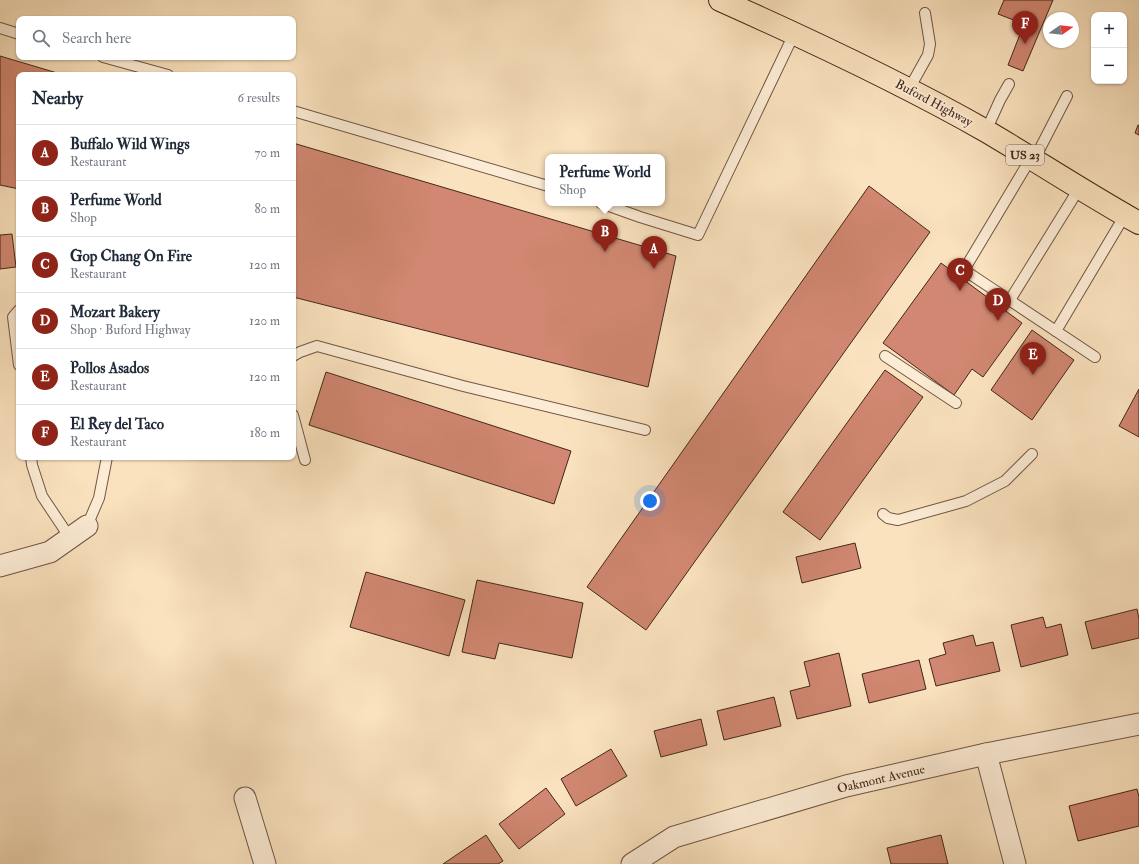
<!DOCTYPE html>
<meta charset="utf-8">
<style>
:root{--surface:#fff;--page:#f2f2f3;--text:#1f2937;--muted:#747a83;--line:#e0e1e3;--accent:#8f2418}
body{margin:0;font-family:"IM FELL Double Pica",serif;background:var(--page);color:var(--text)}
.controls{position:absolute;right:12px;top:12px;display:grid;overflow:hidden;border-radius:8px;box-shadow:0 1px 3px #0004}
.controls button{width:36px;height:36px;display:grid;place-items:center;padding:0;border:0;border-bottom:1px solid var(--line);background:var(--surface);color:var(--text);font:20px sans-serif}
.compass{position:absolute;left:1043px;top:12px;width:36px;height:36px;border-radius:50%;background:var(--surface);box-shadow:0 1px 3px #0004;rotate:76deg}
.you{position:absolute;left:650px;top:501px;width:14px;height:14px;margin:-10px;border:3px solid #fff;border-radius:50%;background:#1a73e8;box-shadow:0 0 0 6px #1a73e833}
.badge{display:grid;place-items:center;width:26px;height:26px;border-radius:50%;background:var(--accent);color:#fff;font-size:13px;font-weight:700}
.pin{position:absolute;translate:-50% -33px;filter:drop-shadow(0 1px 2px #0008)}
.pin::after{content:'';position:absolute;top:21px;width:14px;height:12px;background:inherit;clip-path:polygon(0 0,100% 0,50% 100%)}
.popup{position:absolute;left:545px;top:154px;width:120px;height:52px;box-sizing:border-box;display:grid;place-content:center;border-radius:8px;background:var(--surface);filter:drop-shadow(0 1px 3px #0005);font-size:13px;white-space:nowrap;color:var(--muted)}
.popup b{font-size:15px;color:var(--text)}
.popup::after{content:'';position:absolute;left:50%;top:100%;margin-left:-8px;border:8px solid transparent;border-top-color:var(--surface)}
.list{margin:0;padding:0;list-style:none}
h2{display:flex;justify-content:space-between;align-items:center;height:52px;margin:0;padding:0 16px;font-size:17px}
h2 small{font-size:13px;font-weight:400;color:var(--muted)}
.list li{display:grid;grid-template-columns:26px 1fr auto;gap:12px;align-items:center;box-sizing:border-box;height:56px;padding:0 16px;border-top:1px solid var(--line)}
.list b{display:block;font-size:15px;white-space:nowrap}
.list p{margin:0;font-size:13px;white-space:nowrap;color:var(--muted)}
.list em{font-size:13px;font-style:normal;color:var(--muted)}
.icon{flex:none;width:22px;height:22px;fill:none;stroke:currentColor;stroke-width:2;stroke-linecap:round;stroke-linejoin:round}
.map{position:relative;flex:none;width:1139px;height:864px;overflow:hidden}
.search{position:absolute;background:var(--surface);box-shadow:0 1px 3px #0004;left:16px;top:16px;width:280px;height:44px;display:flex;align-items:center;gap:10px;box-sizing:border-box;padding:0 14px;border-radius:8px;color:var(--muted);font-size:15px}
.panel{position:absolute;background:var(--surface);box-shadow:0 1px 3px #0004;left:16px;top:72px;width:280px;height:388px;border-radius:8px}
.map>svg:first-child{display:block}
.building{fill:#d18771;stroke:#43271c}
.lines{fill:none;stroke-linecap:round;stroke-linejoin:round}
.service-casing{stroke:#715644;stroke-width:12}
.minor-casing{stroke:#715644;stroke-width:23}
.primary-casing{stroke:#43271c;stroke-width:24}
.service{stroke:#fcecd5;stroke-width:10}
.minor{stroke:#fcecd5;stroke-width:21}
.primary{stroke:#fae2be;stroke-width:22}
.labels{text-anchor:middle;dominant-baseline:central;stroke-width:4;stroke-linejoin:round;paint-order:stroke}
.shield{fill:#fcecd5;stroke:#7a6254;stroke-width:1}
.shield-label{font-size:12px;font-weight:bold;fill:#43271c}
.street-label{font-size:13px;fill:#43271c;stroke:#fcecd5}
</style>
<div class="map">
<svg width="1139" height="864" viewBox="0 0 1139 864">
<rect width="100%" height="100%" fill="#fae2be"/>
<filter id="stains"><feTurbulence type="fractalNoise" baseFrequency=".005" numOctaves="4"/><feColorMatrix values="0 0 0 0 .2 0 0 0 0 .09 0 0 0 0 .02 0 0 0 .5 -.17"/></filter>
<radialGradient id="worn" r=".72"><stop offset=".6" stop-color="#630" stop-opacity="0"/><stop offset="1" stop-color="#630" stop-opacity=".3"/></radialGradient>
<g class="building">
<path d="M1004 0H1053L1023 71 1008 65 1024 24 998 14Z"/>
<path d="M0 56 64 75H19V189L0 185Z"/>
<path d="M1138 125H1139V135L1135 133Z"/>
<path d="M293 143 676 256 648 387 293 297Z"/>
<path d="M869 186 930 232 646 630 587 587Z"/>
<path d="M12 234 16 267 0 269V235Z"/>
<path d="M941 263 1022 323 983 377 972 369 954 395 883 343Z"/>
<path d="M1032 330 1074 360 1032 420 991 390Z"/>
<path d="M885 370 923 397 820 540 783 512Z"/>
<path d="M326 372 571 451 554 504 309 425Z"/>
<path d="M1139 389V437L1119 426Z"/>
<path d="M855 543 861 568 802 583 796 557Z"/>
<path d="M366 572 465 600 449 656 350 627Z"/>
<path d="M477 580 583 603 572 658 499 643 495 659 462 652Z"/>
<path d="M1137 609 1139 619V638L1092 649 1085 622Z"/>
<path d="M1043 617 1046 628 1061 624 1068 655 1021 667 1011 625Z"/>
<path d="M973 635 976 646 993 642 1000 671 936 686 929 659 946 654 943 643Z"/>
<path d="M839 653 851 706 797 719 790 691 810 686 804 662Z"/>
<path d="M919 660 926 689 869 703 862 674Z"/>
<path d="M774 697 781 726 724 740 717 711Z"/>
<path d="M701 719 707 745 661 757 654 731Z"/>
<path d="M611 749 627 776 576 806 561 779Z"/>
<path d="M546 788 565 814 519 849 499 824Z"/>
<path d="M1137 789 1139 797V826L1078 841 1069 806Z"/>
<path d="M486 835 503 861 498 864H443Z"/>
<path d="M941 835 948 864H891L887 848Z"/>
</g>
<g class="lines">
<g class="service-casing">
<g id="service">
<path d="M0 28 19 34"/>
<path d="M103 57 168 75"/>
<path d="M909 89 928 55 930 44 925 13"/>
<path d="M293 111 548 186"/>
<path d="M986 131 1000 100 1009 84"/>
<path d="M1031 158 964 270 1095 357"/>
<path d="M1034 160 1067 96"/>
<path d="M601 203 640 217 698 235 794 34"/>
<path d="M1010 300 1080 187"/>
<path d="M19 310 13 317 19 365"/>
<path d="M1056 331 1125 215"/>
<path d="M293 356 300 352 317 346 463 386 645 430"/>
<path d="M885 356 956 403"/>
<path d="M293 415 305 460"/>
<path d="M31 457 32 465 42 496 70 538"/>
<path d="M883 514 888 518 898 520 966 501 1005 481 1032 454"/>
<path d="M87 526 99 498 107 457"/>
</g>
</g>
<g class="minor-casing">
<g id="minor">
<path d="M0 566 50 552 87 526"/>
<path d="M986 754 1015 864"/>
<path d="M245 798 265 864"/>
<path d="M632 864 674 837 846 786 986 754 1139 724"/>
</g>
</g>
<g class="primary-casing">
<path id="primary" d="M720 0C810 40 900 82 986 131 1037 161 1087 194 1139 223"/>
</g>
<use href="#service" class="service"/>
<use href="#minor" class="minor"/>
<use href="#primary" class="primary"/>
</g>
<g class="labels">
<rect class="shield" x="1006" y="145" width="38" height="20" rx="3"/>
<g class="shield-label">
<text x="1025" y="155">US 23</text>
</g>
<g class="street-label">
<text transform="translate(934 103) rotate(28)">Buford Highway</text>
<text transform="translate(881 779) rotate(-13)">Oakmont Avenue</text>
</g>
</g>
<rect width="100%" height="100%" filter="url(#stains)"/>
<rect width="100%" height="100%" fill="url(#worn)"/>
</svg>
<div class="controls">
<button>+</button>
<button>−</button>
</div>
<svg class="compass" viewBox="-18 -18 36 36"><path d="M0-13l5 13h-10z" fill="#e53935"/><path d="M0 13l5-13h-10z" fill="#747a83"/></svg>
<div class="you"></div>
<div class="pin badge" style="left:654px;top:269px">A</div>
<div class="pin badge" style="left:605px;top:252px">B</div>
<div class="popup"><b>Perfume World</b>Shop</div>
<div class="pin badge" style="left:960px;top:291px">C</div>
<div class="pin badge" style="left:998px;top:321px">D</div>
<div class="pin badge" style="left:1033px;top:375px">E</div>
<div class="pin badge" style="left:1025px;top:44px">F</div>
<div class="search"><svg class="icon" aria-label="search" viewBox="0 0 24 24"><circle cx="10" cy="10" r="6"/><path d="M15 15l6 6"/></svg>Search here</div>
<section class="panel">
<h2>Nearby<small>6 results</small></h2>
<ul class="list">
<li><span class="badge">A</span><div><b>Buffalo Wild Wings</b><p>Restaurant</p></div><em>70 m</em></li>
<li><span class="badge">B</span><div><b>Perfume World</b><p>Shop</p></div><em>80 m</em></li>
<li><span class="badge">C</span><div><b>Gop Chang On Fire</b><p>Restaurant</p></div><em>120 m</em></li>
<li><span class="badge">D</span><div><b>Mozart Bakery</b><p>Shop · Buford Highway</p></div><em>120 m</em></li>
<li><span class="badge">E</span><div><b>Pollos Asados</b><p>Restaurant</p></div><em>120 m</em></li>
<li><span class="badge">F</span><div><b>El Rey del Taco</b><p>Restaurant</p></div><em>180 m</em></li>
</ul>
</section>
</div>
